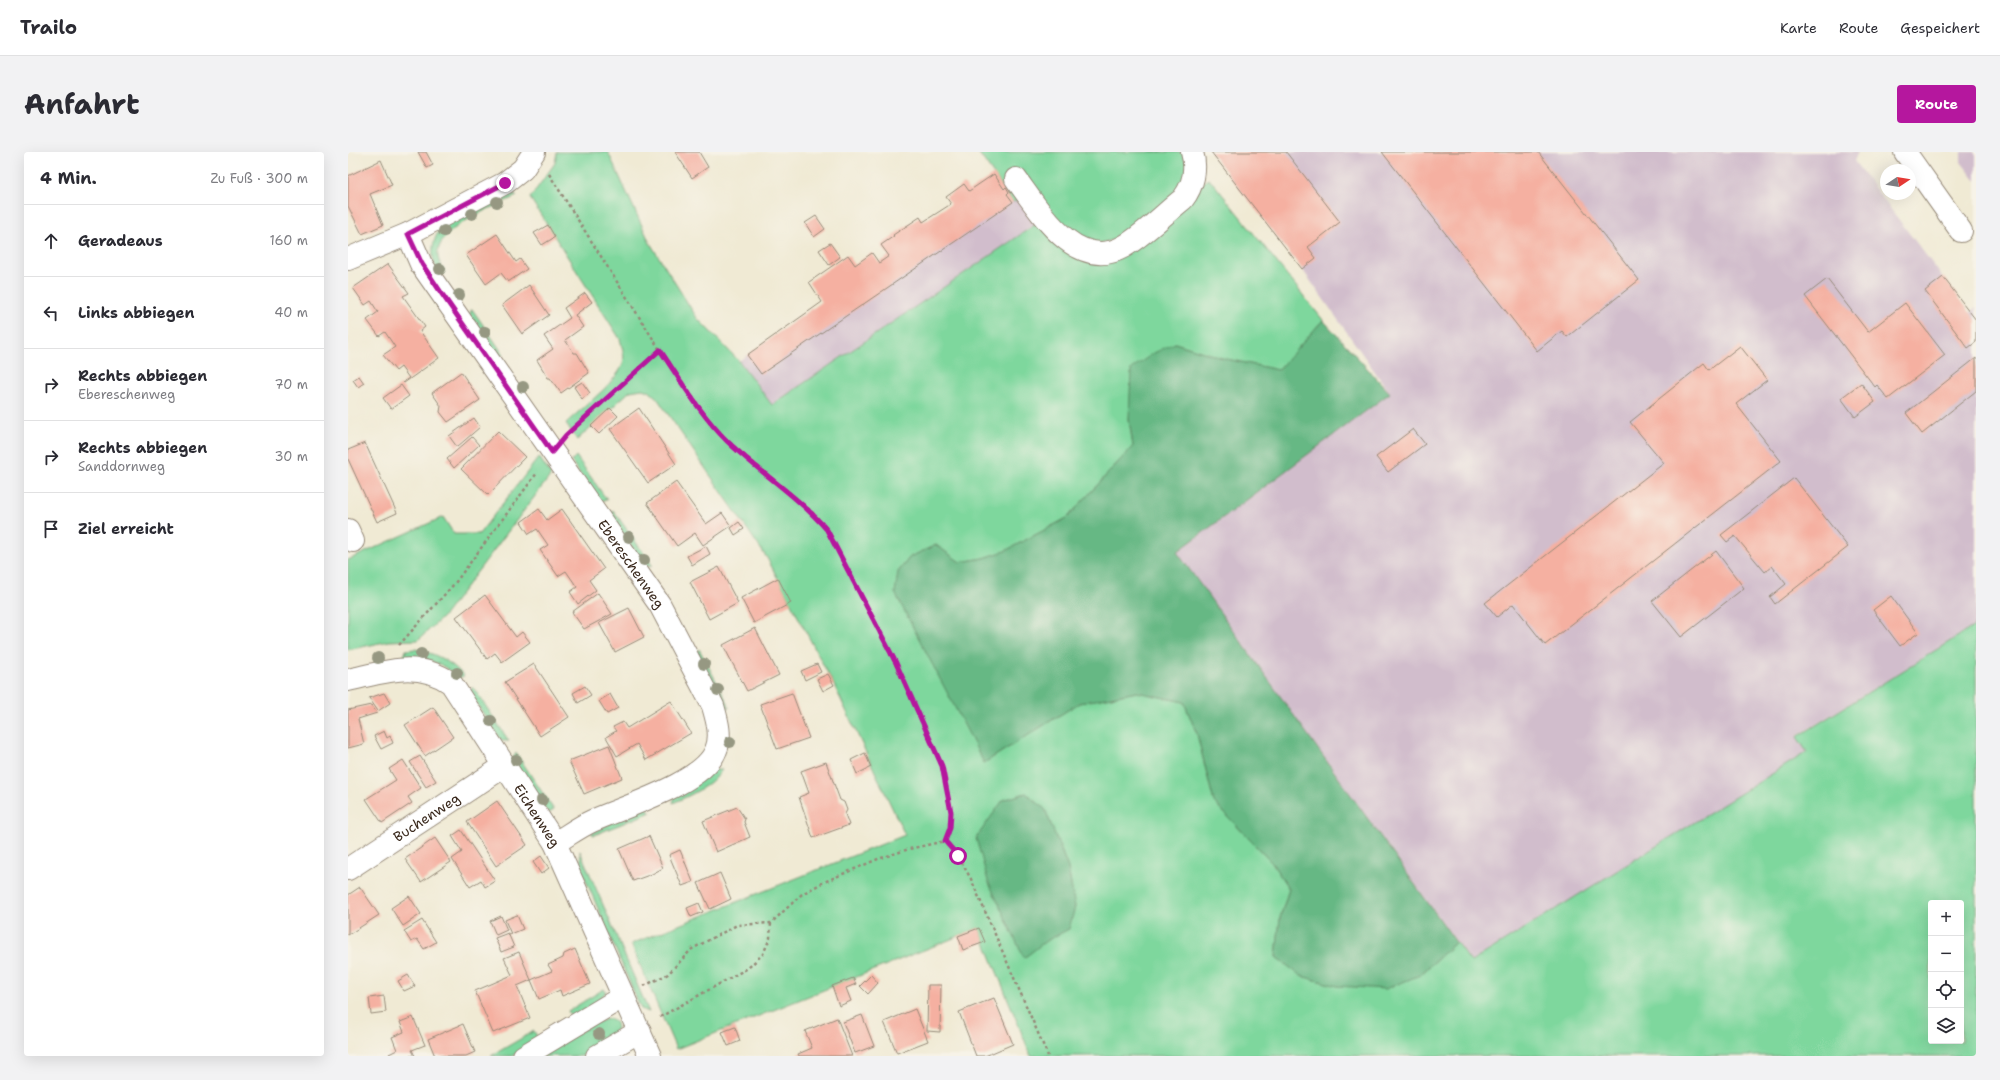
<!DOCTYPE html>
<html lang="de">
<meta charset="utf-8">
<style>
:root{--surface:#fff;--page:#f2f2f3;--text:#2b2b33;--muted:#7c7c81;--line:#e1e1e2;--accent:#b5179e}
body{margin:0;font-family:"Shantell Sans",sans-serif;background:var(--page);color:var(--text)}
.controls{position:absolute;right:12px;bottom:12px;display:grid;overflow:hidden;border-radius:4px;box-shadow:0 4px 16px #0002}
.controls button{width:36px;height:36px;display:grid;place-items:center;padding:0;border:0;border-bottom:1px solid var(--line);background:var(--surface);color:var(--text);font:20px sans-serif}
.compass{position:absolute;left:1532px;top:12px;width:36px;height:36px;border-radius:50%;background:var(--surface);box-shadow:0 4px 16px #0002;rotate:78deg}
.stop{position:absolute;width:12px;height:12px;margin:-9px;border:3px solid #b5179e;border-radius:50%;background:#fff}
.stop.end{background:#b5179e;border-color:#fff;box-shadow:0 1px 4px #0008}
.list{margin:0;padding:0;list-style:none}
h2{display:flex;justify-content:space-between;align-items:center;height:52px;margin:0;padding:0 16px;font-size:17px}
h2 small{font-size:13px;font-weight:400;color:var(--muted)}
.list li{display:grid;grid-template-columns:26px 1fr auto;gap:12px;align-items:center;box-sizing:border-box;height:72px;padding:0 16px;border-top:1px solid var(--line)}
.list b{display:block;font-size:15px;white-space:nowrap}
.list p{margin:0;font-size:13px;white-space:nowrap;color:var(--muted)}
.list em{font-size:13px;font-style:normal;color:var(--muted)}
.icon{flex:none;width:22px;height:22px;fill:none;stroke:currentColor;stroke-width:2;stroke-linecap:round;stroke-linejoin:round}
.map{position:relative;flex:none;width:1628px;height:904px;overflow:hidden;border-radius:4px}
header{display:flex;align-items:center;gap:24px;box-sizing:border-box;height:56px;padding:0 20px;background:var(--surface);border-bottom:1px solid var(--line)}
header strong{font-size:19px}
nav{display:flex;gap:22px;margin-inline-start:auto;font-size:14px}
.intro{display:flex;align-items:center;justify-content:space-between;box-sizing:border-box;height:96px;padding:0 24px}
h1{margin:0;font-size:28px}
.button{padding:10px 18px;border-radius:4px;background:var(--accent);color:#fff;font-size:14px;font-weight:700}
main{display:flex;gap:24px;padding:0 24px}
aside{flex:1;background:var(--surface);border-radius:4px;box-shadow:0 4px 16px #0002}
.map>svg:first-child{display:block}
.industrial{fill:#d1bdcc}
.green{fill:#7ed79d;stroke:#5c805e;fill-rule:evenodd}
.forest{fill:#66b884;stroke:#507151}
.building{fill:#f5b0a1}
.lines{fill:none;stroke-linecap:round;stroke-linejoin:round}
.minor-casing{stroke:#968a79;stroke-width:24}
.path{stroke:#968a79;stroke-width:2.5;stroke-dasharray:3 3;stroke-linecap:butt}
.minor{stroke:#fff;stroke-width:22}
.tree{fill:#969882}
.route{stroke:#b5179e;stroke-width:5}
.labels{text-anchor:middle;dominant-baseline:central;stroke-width:3.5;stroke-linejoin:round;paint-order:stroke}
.street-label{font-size:14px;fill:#3b2a1e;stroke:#f7f3e8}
</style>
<header>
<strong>Trailo</strong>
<nav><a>Karte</a><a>Route</a><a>Gespeichert</a></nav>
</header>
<div class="intro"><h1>Anfahrt</h1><a class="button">Route</a></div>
<main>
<aside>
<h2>4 Min.<small>Zu Fuß · 300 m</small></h2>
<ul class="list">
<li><svg class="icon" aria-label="ahead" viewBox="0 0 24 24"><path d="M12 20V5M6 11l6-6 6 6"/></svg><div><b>Geradeaus</b></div><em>160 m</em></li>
<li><svg class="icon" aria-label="left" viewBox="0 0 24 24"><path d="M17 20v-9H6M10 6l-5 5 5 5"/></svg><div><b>Links abbiegen</b></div><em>40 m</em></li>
<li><svg class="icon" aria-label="right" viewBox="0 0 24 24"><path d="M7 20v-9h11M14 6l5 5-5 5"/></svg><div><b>Rechts abbiegen</b><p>Ebereschenweg</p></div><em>70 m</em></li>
<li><svg class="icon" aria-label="right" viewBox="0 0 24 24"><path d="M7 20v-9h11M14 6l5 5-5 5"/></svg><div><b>Rechts abbiegen</b><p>Sanddornweg</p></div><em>30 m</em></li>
<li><svg class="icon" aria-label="arrive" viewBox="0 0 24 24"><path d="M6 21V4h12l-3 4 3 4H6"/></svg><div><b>Ziel erreicht</b></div></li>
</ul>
</aside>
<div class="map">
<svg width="1628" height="904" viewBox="0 0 1628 904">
<rect width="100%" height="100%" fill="#f7f3e8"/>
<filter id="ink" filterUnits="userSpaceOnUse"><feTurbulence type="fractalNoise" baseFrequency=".025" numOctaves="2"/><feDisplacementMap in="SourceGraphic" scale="8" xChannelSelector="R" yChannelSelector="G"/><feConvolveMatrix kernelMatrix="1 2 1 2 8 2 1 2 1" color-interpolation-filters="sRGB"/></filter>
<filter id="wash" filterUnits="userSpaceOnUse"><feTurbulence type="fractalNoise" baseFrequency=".012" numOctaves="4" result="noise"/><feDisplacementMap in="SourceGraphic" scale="16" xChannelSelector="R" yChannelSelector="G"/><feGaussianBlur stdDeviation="0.9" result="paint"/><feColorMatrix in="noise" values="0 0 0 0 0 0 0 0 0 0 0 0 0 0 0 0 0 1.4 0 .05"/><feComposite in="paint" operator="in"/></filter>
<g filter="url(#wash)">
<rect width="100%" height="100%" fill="#f0ead4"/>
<g class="industrial">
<path d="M863 0H1510L1506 9 1622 161 1628 156V473L1449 584 1460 600 1123 810 829 400 1042 241 954 117Z"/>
<path d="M1613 0H1628V29L1613 10Z"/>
<path d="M660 24 691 70 424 253 391 209 491 138Z"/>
</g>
<g class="green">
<path d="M209 0H260L302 91 349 166 391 209 424 253 691 70 752 108 860 27 866 32 975 168 930 218 874 206 827 191 781 267 785 294 719 366 657 399 636 406 612 410 588 393 562 405 550 420 636 611 731 551 789 540 836 550 849 582 866 650 924 711 941 737 932 766 928 805 954 824 989 834 1072 823 1108 790 1123 810 1459 600 1449 585 1628 473V904H683L631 776 328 897 283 792 557 683 486 533 419 406 309 246 301 239 294 237 282 239 229 288 218 271C233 257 267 231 274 214 278 205 274 195 272 187L182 46 207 11ZM678 641 697 657 720 716 727 755 655 648ZM1583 751H1613V889H1583Z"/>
<path d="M630 0H835L839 11 834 39 783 83 746 93 674 46 665 50 659 42 658 36 656 37Z"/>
<path d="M162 39 169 44C148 54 80 78 91 109 92 112 95 116 97 119L92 123C82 108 82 91 93 76Z"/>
<path d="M124 157 156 203 149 204 121 163Z"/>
<path d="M228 304 259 348 251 349 223 309Z"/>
<path d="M191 305 203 323 95 465 70 488 41 489 0 498V408L95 365 106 382H131Z"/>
<path d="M265 358 304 413 298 415 262 364Z"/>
<path d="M67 497C86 501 103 509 116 524L110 526C94 510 78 506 56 505L58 498Z"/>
<path d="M351 497 380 551 381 556 375 555 347 503Z"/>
<path d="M125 535 161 589H153L121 540Z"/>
<path d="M168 601 206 658 201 661 194 655 164 608Z"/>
<path d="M366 618H374C361 635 345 642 325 651L327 642Z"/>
<path d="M297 654 303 660 246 683 243 681Z"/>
<path d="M232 699 301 860 293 857 233 717Z"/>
<path d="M256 837 258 840 250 849 225 867 220 859Z"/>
<path d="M259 867H264L268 871 269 876 267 880 234 904H191L245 872Z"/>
<path d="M186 879 191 888 164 904H143Z"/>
</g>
<g class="forest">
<path d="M975 168 1042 241 829 400 1108 790 1072 823 1038 837 989 834 953 824 928 805 932 766 941 737 924 711 866 650 849 582 836 550 789 540 731 551 636 611 547 441 550 420 562 405 588 393 612 410 636 406 657 399 719 366 785 294 781 267 783 217 806 201 827 191 874 206 930 218Z"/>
<path d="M678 641 697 657 720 716 727 755 721 777 698 789 676 806 640 729 628 686 655 648Z"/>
</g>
<g id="blocks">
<g class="building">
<path d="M70 0H78L85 13 79 16Z"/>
<path d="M327 0H351L360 15 344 26Z"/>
<path d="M863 0H938L992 70 960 95 968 106 954 117Z"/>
<path d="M1034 0H1190L1291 128 1219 185 1214 179 1189 199Z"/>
<path d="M33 8 44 33 22 42 35 73 14 82 0 54V24Z"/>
<path d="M646 22 656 37 658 35 661 40 659 42 665 50 413 222 399 203 474 150 461 130 500 103 507 113 524 101 531 111 541 104 533 93 546 84 545 83 572 65 575 70 603 52 598 45 616 32 621 39Z"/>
<path d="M468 64 477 77 466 85 457 71Z"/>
<path d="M200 73 207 85 194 93 186 81Z"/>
<path d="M149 82 168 110 172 107 179 117 160 130 153 121 138 132 118 103Z"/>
<path d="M482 91 492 105 481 113 471 98Z"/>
<path d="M40 112 61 141 55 144 77 175 72 179 91 206 56 231 55 230 61 226 53 215 48 219 35 203 47 195 37 180 31 184 19 168 30 160 23 149 17 153 5 136Z"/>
<path d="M1595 125 1628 168V190L1620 196 1577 139Z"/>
<path d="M1479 127 1520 180 1557 151 1597 203 1540 247 1529 233 1527 235 1457 144Z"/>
<path d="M181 133 201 163 174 182 154 153Z"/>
<path d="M237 141 244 150 227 163 235 175 217 188 226 201H229L241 221 213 241 202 226H200L189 208 205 197 196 184 222 166 216 156Z"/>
<path d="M1392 194 1419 228 1388 252 1433 309 1197 493 1165 452 1149 465 1137 451 1316 311 1282 270 1356 211 1361 218Z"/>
<path d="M1628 206V239L1574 282 1558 261Z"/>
<path d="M113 220 132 248 100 270 92 260 93 254 84 241Z"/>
<path d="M11 224 16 231 10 235 5 228Z"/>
<path d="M234 230 242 241 234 247 226 235Z"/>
<path d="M1513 231 1527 250 1507 265 1493 246Z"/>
<path d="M53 233 61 244 43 257 35 246Z"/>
<path d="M262 256 270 264 251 282 243 274Z"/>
<path d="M291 256 328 312 300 331 262 277Z"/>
<path d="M126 266 132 275 109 295 101 284Z"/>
<path d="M1065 277 1077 292 1040 320 1028 305Z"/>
<path d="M150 279 177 305 140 343 113 317Z"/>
<path d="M124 285 131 293 106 316 99 307Z"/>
<path d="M17 291 49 361 29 370 0 307V298Z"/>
<path d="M1446 326 1500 395 1427 452 1422 445 1438 432 1424 414 1417 420 1387 384 1379 390 1373 383Z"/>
<path d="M328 330 358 372 374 361 383 374 355 393 347 381 329 394 299 351Z"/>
<path d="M191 357 199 368 214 357 256 417 241 428 248 438 230 452 222 440 229 435 218 419 210 424 192 398 200 393 189 377 181 382 173 370Z"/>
<path d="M391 370 396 377 387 383 383 376Z"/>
<path d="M358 394 362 402 344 413 339 404Z"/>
<path d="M1368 399 1396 436 1333 485 1304 449Z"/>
<path d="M371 415 390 451 361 467 342 430Z"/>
<path d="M430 426 443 451 406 471 393 446Z"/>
<path d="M250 441 264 462 236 477 224 460Z"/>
<path d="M137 443 168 485 174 480 182 490 154 510 147 501 139 507 108 465Z"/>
<path d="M1543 444 1570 481 1552 494 1525 458Z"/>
<path d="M281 456 296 485 267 500 251 471Z"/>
<path d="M407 476 431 523 399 539 375 493Z"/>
<path d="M186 512 221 565 192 584 157 530Z"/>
<path d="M469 512 473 520 457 528 453 519Z"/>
<path d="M480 522 486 533 475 539 469 527Z"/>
<path d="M237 534 243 543 230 551 225 541Z"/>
<path d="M36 541 42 551 30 559 21 546Z"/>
<path d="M444 541 461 586 429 597 412 552Z"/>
<path d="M262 542 270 556 259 562 251 549Z"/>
<path d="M323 549 343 581 298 608 289 592 269 604 258 585 268 579 265 575 275 570 279 576Z"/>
<path d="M23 553 29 561 10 567 16 592 0 596V558Z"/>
<path d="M85 555 105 585 77 604 57 573Z"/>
<path d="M36 579 39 586 42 584 45 591 33 597 26 584Z"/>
<path d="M261 593 274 626 236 642 221 609Z"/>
<path d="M517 601 523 615 509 622 503 608Z"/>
<path d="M72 604 88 629 78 635 62 610Z"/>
<path d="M55 608 73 636 60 645 64 651 34 671 18 647 48 628 41 617Z"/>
<path d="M478 610 492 648 496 650 499 658 497 662 501 673 465 686 451 645 461 641 453 619Z"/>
<path d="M149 649 179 693 148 714 119 670Z"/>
<path d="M389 655 397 667 396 670 402 685 368 700 355 669Z"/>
<path d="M113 678 147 729 137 735 133 728 122 735 104 707 114 700 104 684Z"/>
<path d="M301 684 315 716 304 722 285 729 271 697Z"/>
<path d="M87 686 103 710 73 730 57 707Z"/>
<path d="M332 698 345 730 334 734 321 703Z"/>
<path d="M193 704 201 716 193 722 185 710Z"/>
<path d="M372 721 383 747 362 757 350 731Z"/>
<path d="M12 735 31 763 0 783V743Z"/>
<path d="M61 744 73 762 55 774 43 756Z"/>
<path d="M351 751 355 760 343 765 339 756Z"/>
<path d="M169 763 175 777 163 782 157 768Z"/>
<path d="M153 764 159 778 148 783 142 769Z"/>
<path d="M74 768 88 790 76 797 69 787 63 790 56 779Z"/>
<path d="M631 776 637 790 615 798 610 784Z"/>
<path d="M160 781 166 795 153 800 147 786Z"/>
<path d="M227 797 242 832 214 844 212 838 191 847 183 828 204 819 200 813 215 806 216 802Z"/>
<path d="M171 800 183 828 169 834 182 866 145 881 127 839 164 823 156 806Z"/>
<path d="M60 823 67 834 56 839 50 829Z"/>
<path d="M523 823 530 831 520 842 512 834Z"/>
<path d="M505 826 508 832 498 836 503 849 491 854 484 834Z"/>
<path d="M580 833H593L592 880 579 879Z"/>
<path d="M36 844 38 860 23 862 21 846Z"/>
<path d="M646 846 665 892 637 904H628L611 860Z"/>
<path d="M567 857 580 889 549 901 536 870Z"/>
<path d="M514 863 526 894 507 901 495 870Z"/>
<path d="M65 865 77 893 64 898 67 904H42L41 902 49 898 44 885 56 880 52 870Z"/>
<path d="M489 866 504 904H451L450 902 464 896 457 879Z"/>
<path d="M115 872 127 900 118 904H87L80 887Z"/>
<path d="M387 875 392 889 380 894 374 880Z"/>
</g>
</g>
</g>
<g filter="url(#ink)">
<use href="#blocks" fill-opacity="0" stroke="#968a79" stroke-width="1"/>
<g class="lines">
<g class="minor-casing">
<g id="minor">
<path d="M1557 0 1613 79"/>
<path d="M668 27C691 58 728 121 775 95 795 84 816 62 835 47 845 34 849 17 844 0"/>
<path id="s1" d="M60 82 73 112 94 142 312 453 365 554C369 568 374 584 368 598 356 631 275 655 244 669 231 675 219 684 207 691"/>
<path d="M0 107 60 82 157 31 175 17 186 0"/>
<path d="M0 378 5 389"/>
<path id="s2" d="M0 528C37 520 69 507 103 531L207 691 302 904"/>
<path id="s3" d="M0 717 158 613"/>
<path d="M176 904 276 844"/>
<path d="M249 904 292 879"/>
</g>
</g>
<g class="path">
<path d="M201 22 312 198 362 271 380 290 464 360 479 378 547 511 594 614 603 660 602 676 597 689 610 704 623 727 700 904"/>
<path d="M221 281 312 198"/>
<path d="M51 493 107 431 189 321"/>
<path d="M296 834 320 822 344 797 389 773 423 771 454 742 476 730 530 707 561 697 597 689"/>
<path d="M312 865 400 816 415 802 422 786 423 771"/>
</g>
<use href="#minor" class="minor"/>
</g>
<g class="tree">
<circle cx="149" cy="50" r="6"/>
<circle cx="124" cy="62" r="6"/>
<circle cx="96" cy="79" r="6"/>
<circle cx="92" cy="117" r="6"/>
<circle cx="111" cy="143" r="6"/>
<circle cx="137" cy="180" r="6"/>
<circle cx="175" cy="235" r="6"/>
<circle cx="281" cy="385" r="6"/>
<circle cx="296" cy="408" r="6"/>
<circle cx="73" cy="502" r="6"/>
<circle cx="30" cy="506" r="6"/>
<circle cx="356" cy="512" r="6"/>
<circle cx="109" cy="521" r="6"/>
<circle cx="370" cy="538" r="6"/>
<circle cx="143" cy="569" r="6"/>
<circle cx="382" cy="590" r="6"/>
<circle cx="168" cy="608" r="6"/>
<circle cx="194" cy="648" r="6"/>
<circle cx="251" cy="882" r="6"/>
</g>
</g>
<g class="lines" filter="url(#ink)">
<path class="route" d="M157 31 60 82 74 112 94 142 204 300 218 283 312 198C333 229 352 262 379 289 411 320 450 344 479 378L548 511 594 614 603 660 602 676 597 689 610 704"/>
</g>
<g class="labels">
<g class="street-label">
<text stroke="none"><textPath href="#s1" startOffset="399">Ebereschenweg</textPath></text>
<text stroke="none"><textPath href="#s2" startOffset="265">Eichenweg</textPath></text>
<text stroke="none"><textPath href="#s3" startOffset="94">Buchenweg</textPath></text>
</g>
</g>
</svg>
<div class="controls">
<button>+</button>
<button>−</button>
<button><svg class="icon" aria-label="locate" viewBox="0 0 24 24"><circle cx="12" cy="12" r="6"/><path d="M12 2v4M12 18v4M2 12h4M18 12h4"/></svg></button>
<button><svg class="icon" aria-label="layers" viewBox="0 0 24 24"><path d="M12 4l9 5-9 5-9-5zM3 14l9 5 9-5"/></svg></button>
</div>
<svg class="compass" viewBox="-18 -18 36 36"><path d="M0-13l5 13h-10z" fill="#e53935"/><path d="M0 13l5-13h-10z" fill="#7c7c81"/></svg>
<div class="stop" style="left:610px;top:704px"></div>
<div class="stop end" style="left:157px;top:31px"></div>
</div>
</main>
